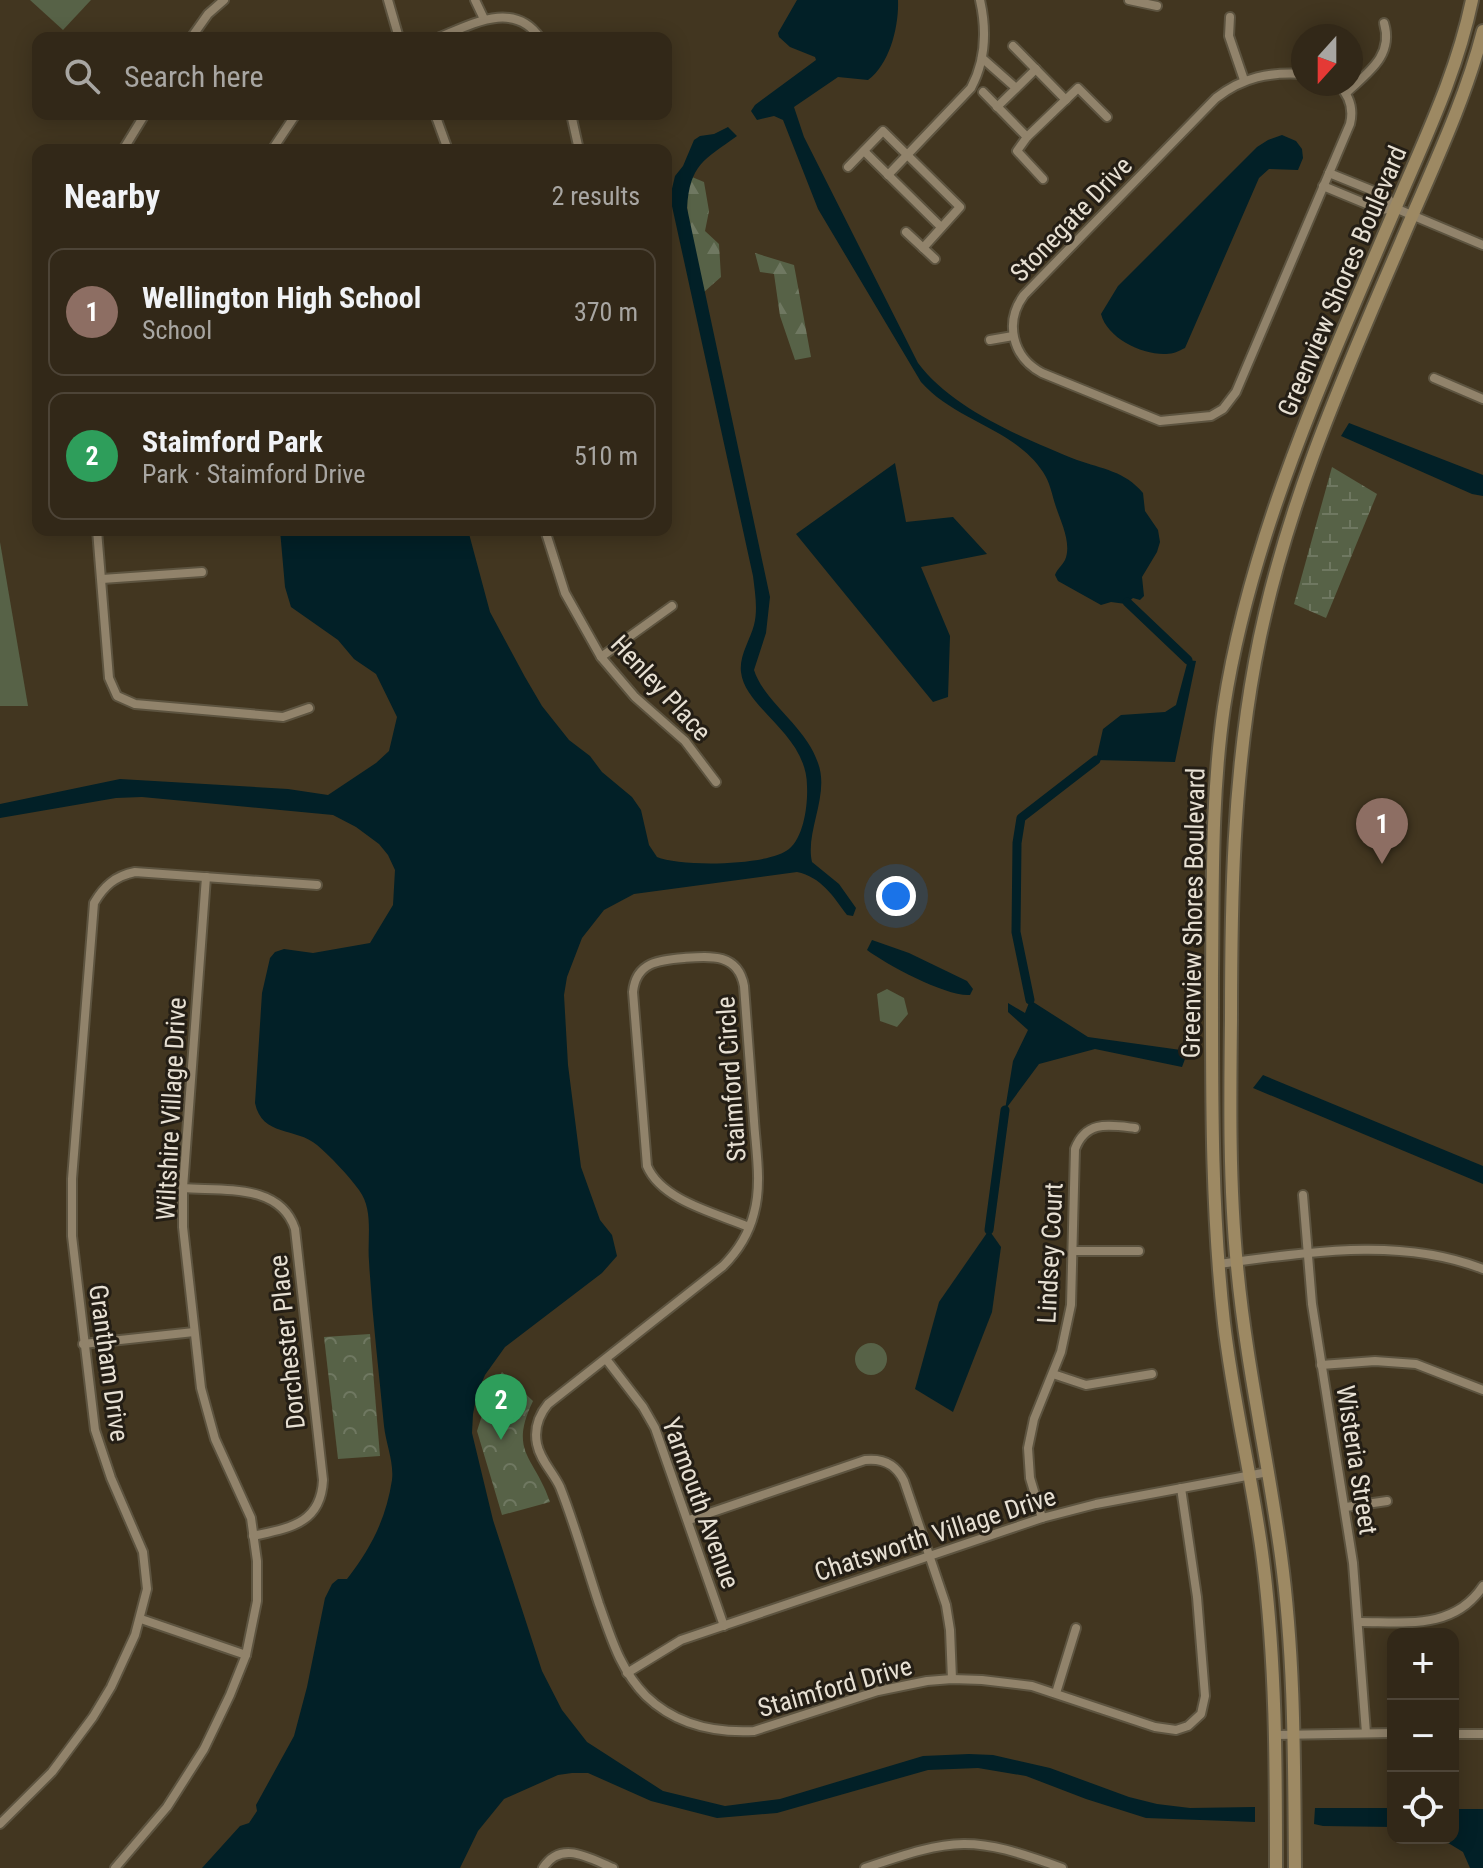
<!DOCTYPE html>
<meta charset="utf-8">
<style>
:root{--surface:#322818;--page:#3a3021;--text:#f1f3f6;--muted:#a8a6a2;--line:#4d4437;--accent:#a5b1fc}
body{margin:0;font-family:"Roboto Condensed",sans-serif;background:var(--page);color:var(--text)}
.controls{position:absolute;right:24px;bottom:24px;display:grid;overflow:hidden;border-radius:16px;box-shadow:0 4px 20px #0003}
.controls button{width:72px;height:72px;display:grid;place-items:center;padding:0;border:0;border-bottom:2px solid var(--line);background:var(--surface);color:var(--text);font:40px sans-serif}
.compass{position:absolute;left:1291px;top:24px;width:72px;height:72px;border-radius:50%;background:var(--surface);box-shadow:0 4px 20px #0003;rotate:201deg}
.you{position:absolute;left:896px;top:896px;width:28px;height:28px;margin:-20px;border:6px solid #fff;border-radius:50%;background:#1a73e8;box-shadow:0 0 0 12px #1a73e833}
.badge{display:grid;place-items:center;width:52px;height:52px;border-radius:50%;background:var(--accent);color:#fff;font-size:26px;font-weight:700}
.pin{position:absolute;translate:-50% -66px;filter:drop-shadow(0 2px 4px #0008)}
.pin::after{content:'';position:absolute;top:42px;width:28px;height:24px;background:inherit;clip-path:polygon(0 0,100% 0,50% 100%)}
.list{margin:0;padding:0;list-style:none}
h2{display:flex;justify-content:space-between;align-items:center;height:104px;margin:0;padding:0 32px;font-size:34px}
h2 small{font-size:26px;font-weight:400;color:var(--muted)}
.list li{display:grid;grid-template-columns:52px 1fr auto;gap:24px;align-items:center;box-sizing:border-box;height:128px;margin:0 16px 16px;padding:0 16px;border:2px solid var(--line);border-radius:16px}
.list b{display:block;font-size:30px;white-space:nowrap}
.list p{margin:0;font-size:26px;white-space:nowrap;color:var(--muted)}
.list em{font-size:26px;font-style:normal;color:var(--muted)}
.icon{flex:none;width:44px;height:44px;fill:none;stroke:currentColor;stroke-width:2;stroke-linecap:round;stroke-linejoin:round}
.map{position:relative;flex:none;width:1483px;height:1868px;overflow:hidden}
.search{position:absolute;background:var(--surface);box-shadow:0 4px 20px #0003;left:32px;top:32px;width:640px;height:88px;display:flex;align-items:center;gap:20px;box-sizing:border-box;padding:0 28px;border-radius:16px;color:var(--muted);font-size:30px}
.panel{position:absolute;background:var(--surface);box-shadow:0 4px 20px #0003;left:32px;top:144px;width:640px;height:392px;border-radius:16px}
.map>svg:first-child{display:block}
.forest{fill:url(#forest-firs)}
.wetland{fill:url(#wetland-marsh)}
.park{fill:url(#park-crowns)}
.garden{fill:#576247}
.water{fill:#022027}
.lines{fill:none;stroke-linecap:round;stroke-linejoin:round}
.canal{stroke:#022027;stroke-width:9}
.street-casing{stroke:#5d5440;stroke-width:12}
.secondary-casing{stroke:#5d5440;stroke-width:16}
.street{stroke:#91836b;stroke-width:8}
.secondary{stroke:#9d8963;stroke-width:12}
.labels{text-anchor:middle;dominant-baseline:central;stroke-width:6;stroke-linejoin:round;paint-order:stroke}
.street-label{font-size:26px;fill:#e7e0d3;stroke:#241e15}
</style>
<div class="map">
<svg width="1483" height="1868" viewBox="0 0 1483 1868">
<defs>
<pattern id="forest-firs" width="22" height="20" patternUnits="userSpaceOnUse" patternTransform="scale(2)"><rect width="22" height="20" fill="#576247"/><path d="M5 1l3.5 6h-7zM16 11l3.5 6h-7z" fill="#6f7861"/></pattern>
<pattern id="wetland-marsh" width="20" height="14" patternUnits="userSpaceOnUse" patternTransform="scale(2)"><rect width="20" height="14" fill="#576247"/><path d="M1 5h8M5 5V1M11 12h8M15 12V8" fill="none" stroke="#6f7861"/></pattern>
<pattern id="park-crowns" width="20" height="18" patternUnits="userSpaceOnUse" patternTransform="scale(2)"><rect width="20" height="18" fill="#576247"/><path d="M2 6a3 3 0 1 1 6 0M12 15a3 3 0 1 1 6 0" fill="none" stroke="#6f7861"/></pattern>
</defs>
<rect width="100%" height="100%" fill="#423620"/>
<g class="forest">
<path d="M692 177 704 182 709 211 705 231 719 244 721 277 704 292C698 262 678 204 692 177Z"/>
<path d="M755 253 794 265 811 357 795 360 780 316 774 274 760 272Z"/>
</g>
<path class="wetland" d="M1332 467 1377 494 1326 618 1294 604Z"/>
<g class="park">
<path d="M370 1334 380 1456 338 1459 324 1337Z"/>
<path d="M502 1372 533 1401C508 1453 535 1457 550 1502L502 1515 477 1431 490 1390Z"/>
</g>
<g class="garden">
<path d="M30 0H91L63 30Z"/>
<path d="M0 542 28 706H0Z"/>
<path d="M887 989 904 998 908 1014 897 1027 880 1021 877 994Z"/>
<circle cx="871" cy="1359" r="16"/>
</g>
<g class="water">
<path d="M797 0H898C899 26 890 64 868 80L838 77 794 107 804 137 918 363C952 409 1025 439 1077 460 1102 469 1125 471 1143 493L1145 511 1158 530 1160 542 1157 552 1142 577 1144 596 1140 600 1133 598 1126 604 1111 602 1101 605 1058 581 1055 575C1057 569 1062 566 1065 560 1072 544 1061 522 1056 507 1052 495 1050 482 1043 472 1014 428 955 421 921 382L818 209 783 120 774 116 757 120 751 111 755 105 816 60 815 57 790 47 779 37 778 33Z"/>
<path d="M728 127 737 136C704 160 690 164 687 208L770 597 766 633 754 670C764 702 806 726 818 763 830 795 805 832 812 862L839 884 856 908 853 916 847 915C833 896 821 877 797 872L634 894 604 910 582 938 567 977 564 995 568 1065 581 1167 600 1220 612 1235 617 1256 602 1273 505 1347 485 1375 477 1394 473 1414 472 1433 493 1520 542 1671 562 1710 587 1742 663 1791 725 1806 780 1799 923 1756 969 1754 993 1755 1050 1768 1129 1797 1157 1804 1190 1808 1255 1807V1822L1146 1818 1086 1799 1026 1776 978 1768 928 1770 777 1813 717 1818 651 1801 588 1773H572L558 1775 504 1799 478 1831 460 1868H202L240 1826 249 1823 257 1811 256 1805 294 1736 307 1687 325 1598 332 1584 338 1579H347C371 1548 386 1519 392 1480 394 1462 386 1444 384 1426 379 1371 372 1316 369 1261 367 1238 374 1210 359 1190 348 1175 331 1157 317 1145 296 1127 262 1137 255 1103L262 993 270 958 275 952 284 949 313 953 370 943 393 905 395 870 388 855 379 844 356 827 333 815 142 797 116 798 0 818V804L120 779 288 789 328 795 376 763 389 751 397 717 376 674 354 659 338 640 291 607 285 587 280 530H468L490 612 525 677 542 706 569 740 590 756 602 772 632 797 641 810 649 845 657 857C680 867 769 866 789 849 804 837 808 804 807 786 807 734 745 709 741 672 739 656 750 640 754 625 758 609 755 593 753 576L670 197 675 176 683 166 694 140 700 136 714 134Z"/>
<path d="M1282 135 1296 141 1302 149 1303 158 1298 170 1269 169 1259 178 1185 348C1179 351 1173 354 1166 354 1142 355 1107 338 1101 314L1118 286 1257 147 1268 140Z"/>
<path d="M1349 423 1483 475V496L1472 494 1341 436Z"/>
<path d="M895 463 906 522 953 517 987 554 921 567 950 636 948 697 933 702 796 534Z"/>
<path d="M1188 660 1196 661 1175 762 1096 760 1103 729 1121 715 1165 712 1176 705Z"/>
<path d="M872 940 909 953 967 981 973 989 970 995C947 997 887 965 867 950Z"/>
<path d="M1030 1000 1088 1037 1188 1051 1182 1067 1095 1049 1039 1064 1005 1110 1013 1061 1028 1030 1008 1012V1003L1025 1013Z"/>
<path d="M1263 1075 1483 1166V1184L1253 1088Z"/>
<path d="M989 1230 1001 1247 992 1312 953 1412 915 1389 939 1302Z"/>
<path d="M1315 1808H1393V1827L1323 1826 1314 1824Z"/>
<path d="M1453 1809H1483V1868H1470L1463 1852 1440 1838H1453Z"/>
</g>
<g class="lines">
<g class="canal">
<path d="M1127 602 1188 660"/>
<path d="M1030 1000 1016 932 1017 843 1021 818 1096 760"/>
<path d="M989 1230 1005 1110"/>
</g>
<g class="street-casing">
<g id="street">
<path d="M388 0 399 38"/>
<path d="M475 0 484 19"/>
<path d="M1129 0 1157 6"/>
<path d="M1230 17 1229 36 1244 80"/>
<path d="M191 38 208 14 224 0"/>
<path d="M438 38C472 24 514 0 540 38"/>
<path d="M1013 46 1066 100"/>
<path d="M982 58 1016 88"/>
<path d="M1303 74C1269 72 1243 77 1216 98L1024 295C1004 322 1012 357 1042 373L1160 421 1211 416 1223 409 1236 392 1350 124C1354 108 1349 95 1338 84"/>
<path d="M983 92 1027 137"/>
<path d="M1346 93C1367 73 1394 56 1384 23"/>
<path d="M997 107 1036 69"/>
<path d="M435 114 448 150"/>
<path d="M571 114 579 150"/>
<path d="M123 150 145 114"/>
<path d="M272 150 296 114"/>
<path d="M864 151 941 227"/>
<path d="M848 167 883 131 960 207 923 248"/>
<path d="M1329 173 1386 196 1395 208"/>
<path d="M888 175 971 88C986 60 987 31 980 0"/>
<path d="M1043 179 1017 151 1027 137 1078 88 1107 117"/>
<path d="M1323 186 1381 210 1395 208 1483 245"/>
<path d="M906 232 935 259"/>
<path d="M990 340 1013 336"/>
<path d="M1434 378 1483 399"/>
<path d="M97 530 109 678 117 696 135 704 283 717 309 708"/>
<path d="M545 530 565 593 601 657 635 697 685 741 716 782"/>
<path d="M102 579 202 572"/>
<path d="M601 657 672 606"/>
<path d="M183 1188C223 1191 280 1183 295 1229L323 1480C321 1524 289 1528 253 1536"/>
<path d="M1303 1195 1312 1304 1353 1563 1366 1733"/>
<path d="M749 1227C716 1213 662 1201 647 1166L633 992C636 962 659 960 684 958 710 956 738 953 744 986 747 1031 751 1076 754 1121 756 1151 762 1184 754 1213 749 1233 738 1251 723 1266L548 1404C539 1415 534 1429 537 1444 540 1460 553 1472 560 1487 575 1525 586 1565 599 1604 611 1637 620 1670 646 1696 675 1724 714 1733 754 1731L878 1691 927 1681 952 1679 982 1680 1032 1686 1155 1727 1176 1730 1188 1726 1201 1714 1205 1696 1197 1597 1181 1488"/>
<path d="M1074 1251H1139"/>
<path d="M1218 1264C1305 1253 1399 1236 1483 1269"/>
<path d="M83 1344 194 1332"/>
<path d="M606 1359 643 1407 655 1428 724 1626"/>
<path d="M1321 1365 1375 1361 1416 1364 1483 1390"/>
<path d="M1053 1374 1086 1385 1152 1374"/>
<path d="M1346 1507 1387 1501"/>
<path d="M1042 1518 1030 1478 1028 1448 1034 1419 1061 1352 1071 1305 1075 1149C1086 1120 1109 1125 1135 1128"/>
<path d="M689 1520 865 1460C883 1458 896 1464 904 1481L946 1605 950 1630 952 1679"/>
<path d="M141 1619 246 1655"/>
<path d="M1360 1622C1405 1622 1454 1630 1483 1586"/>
<path d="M627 1673 681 1640 1042 1518 1096 1504 1268 1472"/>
<path d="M1056 1693 1076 1628"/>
<path d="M1453 1734H1483"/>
<path d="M1276 1735 1393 1733"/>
<path d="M0 1824 52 1772 93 1717 111 1687 135 1635 147 1589 143 1552 111 1478 95 1430 72 1236V1179L94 903C104 886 115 876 135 872L317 885"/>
<path d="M115 1868 167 1807 204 1749 230 1695 246 1655 257 1601V1561L251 1518 215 1439 201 1388 183 1227V1188L206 877"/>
<path d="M543 1868C561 1840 589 1858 613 1868"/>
<path d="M865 1868C955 1837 972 1835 1062 1868"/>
</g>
</g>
<g class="secondary-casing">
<g id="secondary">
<path d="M1276 1868C1276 1765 1276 1663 1263 1560 1253 1481 1233 1402 1224 1323 1211 1207 1212 1092 1212 976 1213 886 1211 796 1224 707 1250 537 1325 374 1392 216 1422 144 1456 77 1472 0"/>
<path d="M1295 1868C1294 1764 1295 1660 1281 1556 1268 1459 1246 1364 1237 1266 1229 1184 1230 1102 1231 1020 1231 899 1233 781 1255 662 1282 514 1342 379 1401 242 1430 173 1464 104 1483 31"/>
</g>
</g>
<use href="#street" class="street"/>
<use href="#secondary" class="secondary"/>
</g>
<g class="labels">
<g class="street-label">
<text transform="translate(1071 219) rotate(-46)">Stonegate Drive</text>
<text transform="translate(1342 281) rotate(-67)">Greenview Shores Boulevard</text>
<text transform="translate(661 688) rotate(47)">Henley Place</text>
<text transform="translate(1193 913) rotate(-89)">Greenview Shores Boulevard</text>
<text transform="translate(731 1079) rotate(-94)">Staimford Circle</text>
<text transform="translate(171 1109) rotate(-87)">Wiltshire Village Drive</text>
<text transform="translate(1050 1253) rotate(-87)">Lindsey Court</text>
<text transform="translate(287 1342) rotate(-96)">Dorchester Place</text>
<text transform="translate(109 1363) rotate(82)">Grantham Drive</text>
<text transform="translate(1357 1460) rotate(81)">Wisteria Street</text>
<text transform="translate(701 1503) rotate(70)">Yarmouth Avenue</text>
<text transform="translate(935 1534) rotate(-18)">Chatsworth Village Drive</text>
<text transform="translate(835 1687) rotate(-16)">Staimford Drive</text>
</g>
</g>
</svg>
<div class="controls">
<button>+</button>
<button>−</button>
<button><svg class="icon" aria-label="locate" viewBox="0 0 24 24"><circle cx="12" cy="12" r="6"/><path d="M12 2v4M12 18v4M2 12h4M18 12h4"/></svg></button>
</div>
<svg class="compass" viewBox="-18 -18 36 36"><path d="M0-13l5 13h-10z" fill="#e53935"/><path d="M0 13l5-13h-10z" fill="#a8a6a2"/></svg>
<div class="you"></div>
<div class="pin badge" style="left:1382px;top:864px;background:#8d6e63">1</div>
<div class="pin badge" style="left:501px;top:1440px;background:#2e9e5b">2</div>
<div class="search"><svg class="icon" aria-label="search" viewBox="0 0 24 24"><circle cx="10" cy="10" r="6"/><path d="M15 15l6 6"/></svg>Search here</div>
<section class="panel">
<h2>Nearby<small>2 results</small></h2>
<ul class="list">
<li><span class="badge" style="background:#8d6e63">1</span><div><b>Wellington High School</b><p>School</p></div><em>370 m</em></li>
<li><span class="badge" style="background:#2e9e5b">2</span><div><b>Staimford Park</b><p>Park · Staimford Drive</p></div><em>510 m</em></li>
</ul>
</section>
</div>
